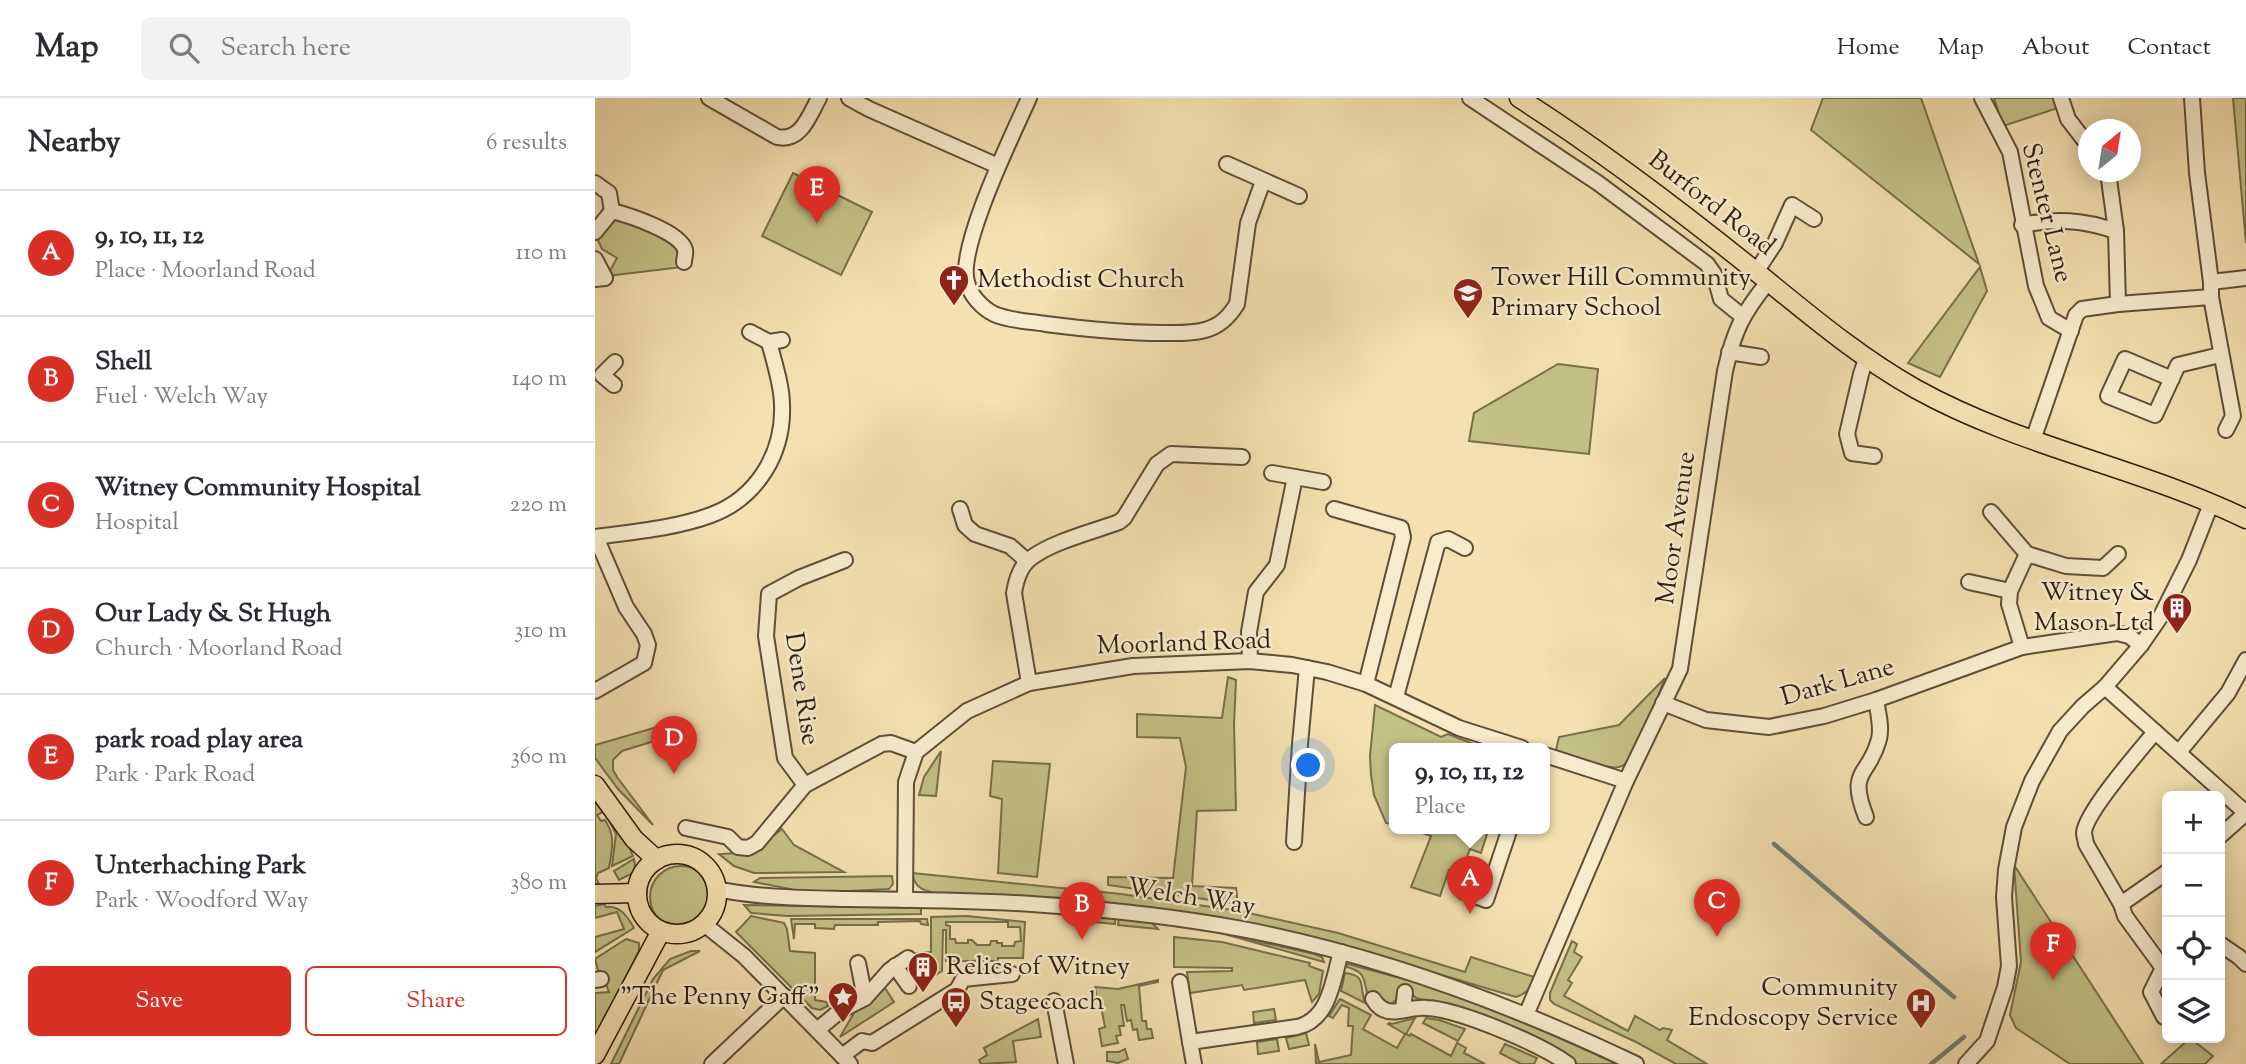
<!DOCTYPE html>
<meta charset="utf-8">
<style>
:root{--surface:#fff;--page:#f2f2f3;--text:#2b2b33;--muted:#7c7c81;--line:#e1e1e2;--accent:#d93025}
body{margin:0;font-family:"Sorts Mill Goudy",serif;background:var(--page);color:var(--text)}
.controls{position:absolute;right:21px;bottom:21px;display:grid;overflow:hidden;border-radius:10px;box-shadow:0 4px 18px #0003}
.controls button{width:63px;height:63px;display:grid;place-items:center;padding:0;border:0;border-bottom:2px solid var(--line);background:var(--surface);color:var(--text);font:35px sans-serif}
.compass{position:absolute;left:1483px;top:21px;width:63px;height:63px;border-radius:50%;background:var(--surface);box-shadow:0 4px 18px #0003;rotate:30deg}
.you{position:absolute;left:714px;top:668px;width:24px;height:24px;margin:-18px;border:5px solid #fff;border-radius:50%;background:#1a73e8;box-shadow:0 0 0 10px #1a73e833}
.badge{display:grid;place-items:center;width:46px;height:46px;border-radius:50%;background:var(--accent);color:#fff;font-size:23px;font-weight:700}
.pin{position:absolute;translate:-50% -58px;filter:drop-shadow(0 2px 4px #0008)}
.pin::after{content:'';position:absolute;top:37px;width:24px;height:21px;background:inherit;clip-path:polygon(0 0,100% 0,50% 100%)}
.popup{position:absolute;left:794px;top:645px;width:161px;height:91px;box-sizing:border-box;display:grid;place-content:center;border-radius:10px;background:var(--surface);filter:drop-shadow(0 2px 5px #0005);font-size:23px;white-space:nowrap;color:var(--muted)}
.popup b{font-size:26px;color:var(--text)}
.popup::after{content:'';position:absolute;left:50%;top:100%;margin-left:-14px;border:14px solid transparent;border-top-color:var(--surface)}
.list{margin:0;padding:0;list-style:none}
h2{display:flex;justify-content:space-between;align-items:center;height:91px;margin:0;padding:0 28px;font-size:30px}
h2 small{font-size:23px;font-weight:400;color:var(--muted)}
.list li{display:grid;grid-template-columns:46px 1fr auto;gap:21px;align-items:center;box-sizing:border-box;height:126px;padding:0 28px;border-top:2px solid var(--line)}
.list b{display:block;font-size:26px;white-space:nowrap}
.list p{margin:0;font-size:23px;white-space:nowrap;color:var(--muted)}
.list em{font-size:23px;font-style:normal;color:var(--muted)}
.actions{display:flex;gap:14px;padding:21px 28px}
.actions a{flex:1;padding:16px 0;border:2px solid var(--accent);border-radius:10px;text-align:center;font-size:24px;color:var(--accent)}
.actions .main{background:var(--accent);color:#fff}
.icon{flex:none;width:38px;height:38px;fill:none;stroke:currentColor;stroke-width:2;stroke-linecap:round;stroke-linejoin:round}
.map{position:relative;flex:none;width:1651px;height:966px;overflow:hidden}
header{display:flex;align-items:center;gap:42px;box-sizing:border-box;height:98px;padding:0 35px;background:var(--surface);border-bottom:2px solid var(--line)}
header strong{font-size:33px}
nav{display:flex;gap:38px;margin-inline-start:auto;font-size:24px}
.search{width:490px;height:63px;background:var(--page);display:flex;align-items:center;gap:18px;box-sizing:border-box;padding:0 24px;border-radius:10px;color:var(--muted);font-size:26px}
main{display:flex}
aside{flex:1;background:var(--surface)}
.map>svg:first-child{display:block}
.green{fill:#c4c086;stroke:#786f4a;stroke-width:2;fill-rule:evenodd}
.lines{fill:none;stroke-linecap:round;stroke-linejoin:round}
.stream{stroke:#737c74;stroke-width:4.5}
.minor-casing{stroke:#5f4e37;stroke-width:18}
.major-casing{stroke:#2d1e0f;stroke-width:21}
.minor{stroke:#f8ebcc;stroke-width:14}
.major{stroke:#f4e0b0;stroke-width:18}
.labels{text-anchor:middle;dominant-baseline:central;stroke-width:5;stroke-linejoin:round;paint-order:stroke}
.street-label{font-size:26px;fill:#2d1e0f;stroke:#f8ebcc}
.poi-label{font-size:26px;fill:#2d1e0f;stroke:#f8ebcc;text-anchor:start}
</style>
<header>
<strong>Map</strong>
<div class="search"><svg class="icon" aria-label="search" viewBox="0 0 24 24"><circle cx="10" cy="10" r="6"/><path d="M15 15l6 6"/></svg>Search here</div>
<nav><a>Home</a><a>Map</a><a>About</a><a>Contact</a></nav>
</header>
<main>
<aside>
<h2>Nearby<small>6 results</small></h2>
<ul class="list">
<li><span class="badge">A</span><div><b>9, 10, 11, 12</b><p>Place · Moorland Road</p></div><em>110 m</em></li>
<li><span class="badge">B</span><div><b>Shell</b><p>Fuel · Welch Way</p></div><em>140 m</em></li>
<li><span class="badge">C</span><div><b>Witney Community Hospital</b><p>Hospital</p></div><em>220 m</em></li>
<li><span class="badge">D</span><div><b>Our Lady &amp; St Hugh</b><p>Church · Moorland Road</p></div><em>310 m</em></li>
<li><span class="badge">E</span><div><b>park road play area</b><p>Park · Park Road</p></div><em>360 m</em></li>
<li><span class="badge">F</span><div><b>Unterhaching Park</b><p>Park · Woodford Way</p></div><em>380 m</em></li>
</ul>
<div class="actions"><a class="main">Save</a><a>Share</a></div>
</aside>
<div class="map">
<svg width="1651" height="966" viewBox="0 0 1651 966">
<rect width="100%" height="100%" fill="#f4e0b0"/>
<filter id="stains"><feTurbulence type="fractalNoise" baseFrequency=".00286" numOctaves="4"/><feColorMatrix values="0 0 0 0 .2 0 0 0 0 .09 0 0 0 0 .02 0 0 0 .5 -.17"/></filter>
<radialGradient id="worn" r=".72"><stop offset=".6" stop-color="#630" stop-opacity="0"/><stop offset="1" stop-color="#630" stop-opacity=".3"/></radialGradient>
<g class="green">
<path d="M1228 0H1326L1384 166 1216 32Z"/>
<path d="M1399 0H1459L1463 10 1408 28Z"/>
<path d="M1638 0H1651V145Z"/>
<path d="M198 75 277 114 246 177 167 138Z"/>
<path d="M18 118 92 147 96 168 12 178 22 160 7 151 2 140Z"/>
<path d="M1385 169 1392 193 1345 279 1313 265Z"/>
<path d="M963 266 1003 271 994 356 874 343 879 315Z"/>
<path d="M633 579 641 582 639 626 641 712 602 713 597 788 641 790 643 806 513 787V779L578 780 591 669 585 640 542 639V616L627 620Z"/>
<path d="M1070 580C1062 599 1044 665 1024 669 1009 672 977 657 961 652L964 639 1024 627Z"/>
<path d="M780 607 846 639 853 636 889 650H800V727L791 725 779 697 776 677 775 658Z"/>
<path d="M83 623 89 634 27 653 18 662V672L22 679 58 727 23 691 0 660V647Z"/>
<path d="M346 653 341 698 324 697 329 679Z"/>
<path d="M398 663 455 666 442 779 403 775 407 701 395 698Z"/>
<path d="M0 699 10 713 2 717 6 723 10 722C21 738 17 751 14 770L3 775 1 780 4 786 0 787Z"/>
<path d="M15 719 31 742 38 758 17 768 21 736 13 720Z"/>
<path d="M814 730H894L886 755 875 751 865 776 854 772 845 798 816 789 836 738Z"/>
<path d="M187 731 199 747 249 774 159 775 139 768 124 756 144 755 155 756Z"/>
<path d="M39 761 40 768 38 775 24 782 19 773Z"/>
<path d="M1419 767 1548 966H1475L1421 930 1415 917 1426 864Z"/>
<circle cx="86" cy="799" r="31"/>
<path d="M317 775 526 796 645 813 743 835 870 874 876 859 939 879C936 889 932 896 921 899L742 846 644 824 560 810 470 800 345 796C331 793 320 792 317 775Z"/>
<path d="M297 778 298 786 294 791 215 795 159 784 165 780Z"/>
<path d="M9 806 11 809C25 807 33 819 39 830L0 854V839L29 831 22 814 0 820V808Z"/>
<path d="M149 807 326 810V816L192 818 156 815Z"/>
<path d="M474 816 520 821V826L475 822 472 820Z"/>
<path d="M156 818 189 825 192 831 195 853 220 855V902L231 904 233 908 225 912 217 910 141 834Z"/>
<path d="M372 818 430 824 428 860H403V863H351V832H348L347 873 331 883 316 864V856L336 854V819ZM351 824H413V829H425L426 843 420 844 419 848H407V845H402V843H396L395 847H382L377 842H373V845H361L360 841H355V828L351 827Z"/>
<path d="M196 821H332L333 827 326 826 325 823 283 824V827H240L239 831 220 830V826H200L199 841Z"/>
<path d="M524 821 557 825 563 831 523 827Z"/>
<path d="M626 835 719 856 727 859 729 864Z"/>
<path d="M579 839 627 844 715 865 714 868 728 873 724 896 717 904 710 882 649 892 647 887 595 895 592 874 637 873V870L579 869Z"/>
<path d="M31 841 44 845V853L0 939V895L14 894 7 876 4 877 0 861Z"/>
<path d="M977 843 982 846 979 854 987 859 973 882 977 885 969 898 1033 933 1040 918 1065 932 1068 930 1077 932 1072 942 1112 966H1081L1041 944 959 906 955 902V895Z"/>
<path d="M96 853H105L68 872 24 966H16L58 881 75 861Z"/>
<path d="M753 866 835 888 927 923 1022 966H982L968 956 846 906 821 900 817 896 816 891 805 889 803 900 795 907 773 899C768 879 771 874 749 868Z"/>
<path d="M750 875C772 877 764 888 770 905L746 893Z"/>
<path d="M563 882V884L544 888 547 923H551L552 931H556L558 940 544 942 542 931 538 932 536 922 532 923 529 907H526L529 928H524L526 937 521 938 523 945 507 948 504 931 510 929 505 903H502L500 889 523 891Z"/>
<path d="M290 890 299 904 245 939 259 915 258 911 279 900Z"/>
<path d="M745 901 776 917 768 931 802 950 810 936 793 926 794 925 797 926 820 920 811 936 815 938 816 936 856 958 862 945 871 950 869 955 890 966H721L720 946 724 964 756 957 758 928H753L754 910 747 907 738 920 734 918Z"/>
<path d="M679 911 681 922 659 925 658 914Z"/>
<path d="M831 920 844 922 870 931 863 943 828 925Z"/>
<path d="M443 921 446 939 418 943 421 964 386 966 384 962 392 957 389 950Z"/>
<path d="M711 935 714 947 694 951 691 940Z"/>
<path d="M1595 940 1618 958 1610 966H1566Z"/>
<path d="M682 941 684 953 663 956 662 944Z"/>
<path d="M910 946 942 960 939 966H926L905 955Z"/>
<path d="M530 951 533 961 523 965 512 963V954H524Z"/>
</g>
<g class="lines">
<g class="stream">
<path d="M1179 746 1359 899"/>
<path d="M1336 966 1369 939"/>
</g>
<g class="minor-casing">
<g id="minor">
<path d="M114 0 182 39C206 44 214 18 224 0"/>
<path d="M254 0 274 11 403 68"/>
<path d="M434 0C418 36 362 150 372 184 375 197 387 210 399 216 415 223 433 223 451 226 490 231 528 235 567 235 581 235 596 236 610 232 625 228 634 219 642 206L653 125 668 83"/>
<path d="M875 0 1003 85 1112 166 1119 176 1126 201 1147 218"/>
<path d="M1387 0 1415 54 1441 188 1454 220 1476 233"/>
<path d="M1466 0 1473 21 1493 47"/>
<path d="M632 66 704 98"/>
<path d="M0 85 14 95 17 113C33 117 86 134 90 152 91 156 89 160 89 164"/>
<path d="M1427 127C1462 120 1488 122 1521 133"/>
<path d="M0 134 17 113"/>
<path d="M0 161 10 180 0 181"/>
<path d="M1161 174 1180 145 1197 107 1219 121"/>
<path d="M1616 184 1651 180"/>
<path d="M1616 199 1638 318 1631 332"/>
<path d="M1523 206 1616 199V184L1602 75 1597 0"/>
<path d="M155 234 174 244 187 242"/>
<path d="M1134 254 1166 259"/>
<path d="M1271 261 1266 276 1252 336 1257 355 1279 358"/>
<path d="M1577 281 1530 261 1513 298 1560 317 1583 267 1625 257"/>
<path d="M19 287 7 277 20 264"/>
<path d="M1438 342 1481 217 1487 211 1523 206 1521 133 1513 74"/>
<path d="M700 379 728 384"/>
<path d="M365 411 370 427 380 436 415 448 432 463"/>
<path d="M739 411 806 430 808 439 771 586"/>
<path d="M1396 414 1432 456 1471 468 1508 470 1523 456"/>
<path d="M0 439C37 434 82 430 116 417 162 400 189 355 187 307 187 287 179 264 174 244"/>
<path d="M1374 484 1415 493"/>
<path d="M1427 549 1414 506 1415 493 1432 456"/>
<path d="M655 563 654 534 661 494 682 467 700 379 677 375"/>
<path d="M434 585 419 495C421 482 425 468 436 460 459 443 497 434 524 424L529 420 562 366 576 356 647 359"/>
<path d="M1510 589 1651 715"/>
<path d="M0 593 49 565 53 547 49 536 31 509 1 439"/>
<path d="M801 599 843 444 853 441 870 450"/>
<path d="M1068 605 1111 622 1174 629 1229 618 1281 602 1427 549 1522 535 1534 538 1546 547"/>
<path d="M1560 634C1545 652 1490 715 1489 735 1489 737 1491 744 1491 746L1526 806 1530 818 1568 870 1572 867"/>
<path d="M1584 654 1633 595 1651 562"/>
<path d="M950 657 1031 683"/>
<path d="M210 687 190 660 171 538 174 496 204 480 250 462"/>
<path d="M1271 719C1252 670 1274 680 1284 641 1287 629 1283 615 1281 602"/>
<path d="M91 730 133 739 143 749 153 750 162 745 210 687 287 646 296 645 321 654"/>
<path d="M1625 738 1651 715"/>
<path d="M699 744 705 646 712 570"/>
<path d="M121 791C165 800 208 800 253 801 314 802 376 802 437 806 507 811 578 818 647 831 784 857 915 906 1041 966"/>
<path d="M869 794 891 802 915 730"/>
<path d="M310 802 311 684 321 654 372 613 434 585 538 568 655 563 697 567 732 574 771 586 864 630 927 650"/>
<path d="M1526 806 1572 774"/>
<path d="M109 826 149 858 255 966"/>
<path d="M1625 846 1644 859 1651 866"/>
<path d="M263 865 270 900"/>
<path d="M300 868 314 888"/>
<path d="M1568 870 1556 894 1569 919"/>
<path d="M0 882 6 881"/>
<path d="M585 884 595 944"/>
<path d="M778 901C792 924 810 908 832 910 866 912 945 946 973 966"/>
<path d="M459 903 471 966"/>
<path d="M808 912 810 894"/>
<path d="M931 917 1031 683 1085 571 1130 273C1139 233 1147 216 1173 184"/>
<path d="M222 932 245 913 270 900 295 872 313 860"/>
<path d="M247 958 267 943 277 945 362 892 368 881 417 876"/>
<path d="M117 966 189 898"/>
<path d="M599 966 595 944 702 929C735 922 738 881 746 854"/>
<path d="M1371 966 1392 943 1410 889 1414 868 1409 799 1411 772 1419 729 1437 683 1465 633 1488 608 1510 589 1546 547 1566 518 1594 462 1616 406"/>
</g>
</g>
<g class="major-casing">
<g id="major">
<path d="M924 0C1006 52 1083 111 1159 172 1211 214 1262 258 1321 291 1425 349 1544 369 1651 421"/>
<path d="M0 687 39 741 62 762"/>
<circle cx="82" cy="796" r="40"/>
<path d="M0 796 42 795"/>
<path d="M0 957 66 833"/>
</g>
</g>
<use href="#minor" class="minor"/>
<use href="#major" class="major"/>
</g>
<defs>
<g id="church-pin" transform="scale(1.575)"><path d="M0 17L-7.5 6A9.5 9.5 0 1 1 7.5 6Z" fill="#8f2418" stroke="#f8ebcc"/><path d="M-1.2-6h2.4v3.5h3.3v2.4h-3.3V6h-2.4V-.1h-3.3v-2.4h3.3Z" fill="#fff"/></g>
<g id="school-pin" transform="scale(1.575)"><path d="M0 17L-7.5 6A9.5 9.5 0 1 1 7.5 6Z" fill="#8f2418" stroke="#f8ebcc"/><path d="M0-5L7-2L0 1L-7-2ZM-4 1L0 2.5L4 1V4Q0 6-4 4Z" fill="#fff"/></g>
<g id="building-pin" transform="scale(1.575)"><path d="M0 17L-7.5 6A9.5 9.5 0 1 1 7.5 6Z" fill="#8f2418" stroke="#f8ebcc"/><path d="M-4-6H4V6H1V3H-1V6H-4ZM-2.5-4.3h1.7v1.8h-1.7ZM.8-4.3h1.7v1.8H.8ZM-2.5-1h1.7V.8h-1.7ZM.8-1h1.7V.8H.8Z" fill="#fff"/></g>
<g id="sight-pin" transform="scale(1.575)"><path d="M0 17L-7.5 6A9.5 9.5 0 1 1 7.5 6Z" fill="#8f2418" stroke="#f8ebcc"/><path d="M0-6L1.8-2.2L6-1.7L2.9 1.2L3.7 5.4L0 3.3L-3.7 5.4L-2.9 1.2L-6-1.7L-1.8-2.2Z" fill="#fff"/></g>
<g id="bus-pin" transform="scale(1.575)"><path d="M0 17L-7.5 6A9.5 9.5 0 1 1 7.5 6Z" fill="#8f2418" stroke="#f8ebcc"/><path d="M-5-6H5V4H4V6H2V4H-2V6H-4V4H-5ZM-3.5-4V0h7V-4ZM-3.5 1.2v1.5H-2V1.2ZM2 1.2v1.5H3.5V1.2Z" fill="#fff"/></g>
<g id="hospital-pin" transform="scale(1.575)"><path d="M0 17L-7.5 6A9.5 9.5 0 1 1 7.5 6Z" fill="#8f2418" stroke="#f8ebcc"/><path d="M-5-5h3v3.5h4V-5h3V5h-3V1.5h-4V5h-3Z" fill="#fff"/></g>
</defs>
<g fill-rule="evenodd">
<use href="#church-pin" x="359" y="182"/>
<use href="#school-pin" x="873" y="195"/>
<use href="#building-pin" x="1582" y="510"/>
<use href="#building-pin" x="328" y="869"/>
<use href="#sight-pin" x="248" y="899"/>
<use href="#bus-pin" x="361" y="904"/>
<use href="#hospital-pin" x="1326" y="905"/>
</g>
<g class="labels">
<g class="street-label">
<text transform="translate(1116 106) rotate(38)">Burford Road</text>
<text transform="translate(1451 115) rotate(76)">Stenter Lane</text>
<text transform="translate(1082 430) rotate(-82)">Moor Avenue</text>
<text transform="translate(589 546) rotate(-2)">Moorland Road</text>
<text transform="translate(1243 585) rotate(-16)">Dark Lane</text>
<text transform="translate(206 591) rotate(81)">Dene Rise</text>
<text transform="translate(596 800) rotate(9)">Welch Way</text>
</g>
<g class="poi-label">
<text x="896" y="180">Tower Hill Community<tspan x="896" dy="30">Primary School</tspan></text>
<text x="382" y="182">Methodist Church</text>
<text x="1559" y="495" text-anchor="end">Witney &amp;<tspan x="1559" dy="30">Mason Ltd</tspan></text>
<text x="351" y="869">Relics of Witney</text>
<text x="1303" y="890" text-anchor="end">Community<tspan x="1303" dy="30">Endoscopy Service</tspan></text>
<text x="225" y="899" text-anchor="end">"The Penny Gaff"</text>
<text x="384" y="904">Stagecoach</text>
</g>
</g>
<rect width="100%" height="100%" filter="url(#stains)"/>
<rect width="100%" height="100%" fill="url(#worn)"/>
</svg>
<div class="controls">
<button>+</button>
<button>−</button>
<button><svg class="icon" aria-label="locate" viewBox="0 0 24 24"><circle cx="12" cy="12" r="6"/><path d="M12 2v4M12 18v4M2 12h4M18 12h4"/></svg></button>
<button><svg class="icon" aria-label="layers" viewBox="0 0 24 24"><path d="M12 4l9 5-9 5-9-5zM3 14l9 5 9-5"/></svg></button>
</div>
<svg class="compass" viewBox="-18 -18 36 36"><path d="M0-13l5 13h-10z" fill="#e53935"/><path d="M0 13l5-13h-10z" fill="#7c7c81"/></svg>
<div class="you"></div>
<div class="pin badge" style="left:875px;top:816px">A</div>
<div class="popup"><b>9, 10, 11, 12</b>Place</div>
<div class="pin badge" style="left:487px;top:842px">B</div>
<div class="pin badge" style="left:1122px;top:839px">C</div>
<div class="pin badge" style="left:79px;top:676px">D</div>
<div class="pin badge" style="left:222px;top:126px">E</div>
<div class="pin badge" style="left:1458px;top:882px">F</div>
</div>
</main>
